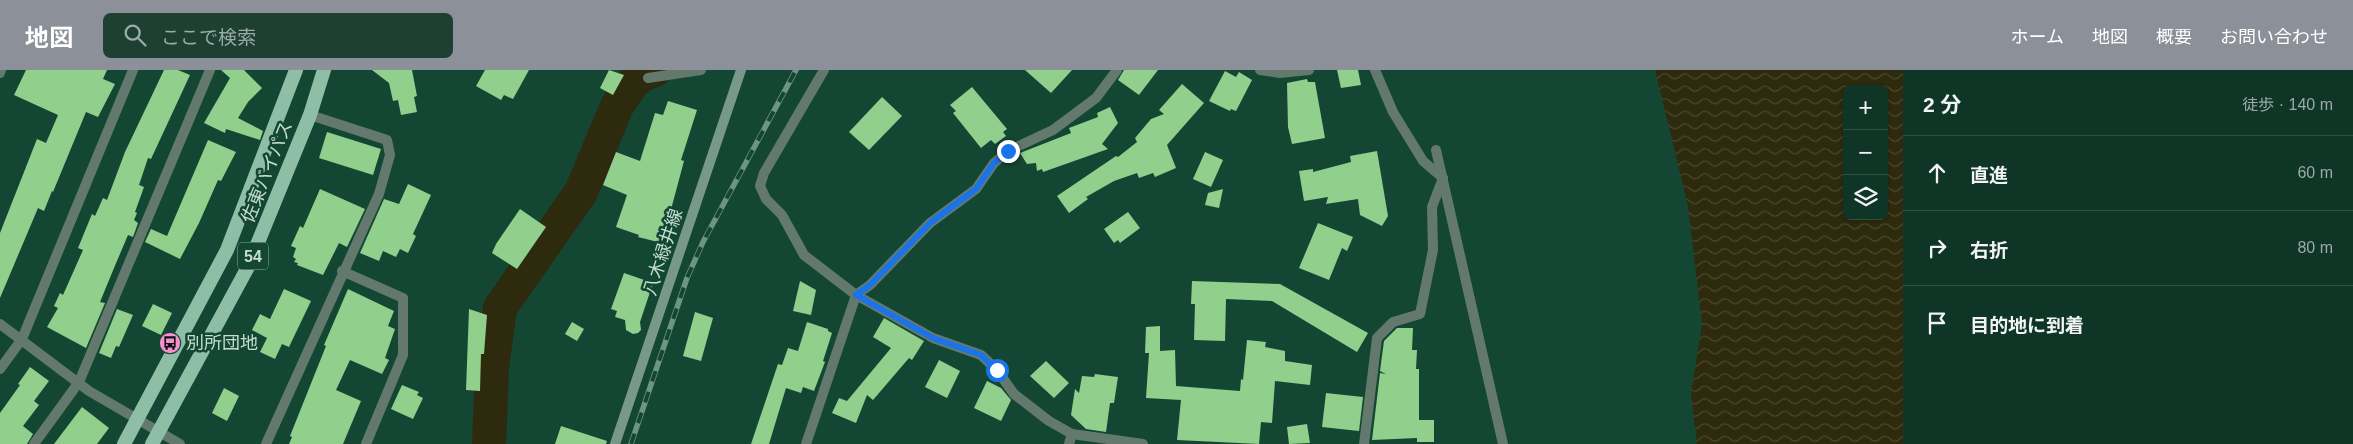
<!DOCTYPE html>
<html lang="ja">
<meta charset="utf-8">
<style>
:root{--surface:#0f3526;--page:#1d4032;--text:#f1f3f6;--muted:#9baba7;--line:#2f5043;--accent:#8c9099}
body{margin:0;font-family:Arial,"Noto Sans JP",sans-serif;background:var(--page);color:var(--text)}
.controls{position:absolute;right:15px;top:15px;display:grid;overflow:hidden;border-radius:8px;box-shadow:0 1px 4px #0004}
.controls button{width:45px;height:45px;display:grid;place-items:center;padding:0;border:0;border-bottom:1px solid var(--line);background:var(--surface);color:var(--text);font:25px sans-serif}
.stop{position:absolute;width:15px;height:15px;margin:-11px;border:4px solid #1a73e8;border-radius:50%;background:#fff}
.stop.end{background:#1a73e8;border-color:#fff;box-shadow:0 1px 5px #0008}
.list{margin:0;padding:0;list-style:none}
h2{display:flex;justify-content:space-between;align-items:center;height:65px;margin:0;padding:0 20px;font-size:21px}
h2 small{font-size:16px;font-weight:400;color:var(--muted)}
.list li{display:grid;grid-template-columns:32px 1fr auto;gap:15px;align-items:center;box-sizing:border-box;height:75px;padding:0 20px;border-top:1px solid var(--line)}
.list b{display:block;font-size:19px;white-space:nowrap}
.list em{font-size:16px;font-style:normal;color:var(--muted)}
.icon{flex:none;width:28px;height:28px;fill:none;stroke:currentColor;stroke-width:2;stroke-linecap:round;stroke-linejoin:round}
.map{position:relative;flex:none;width:1903px;height:374px;overflow:hidden}
header{display:flex;align-items:center;gap:30px;box-sizing:border-box;height:70px;padding:0 25px;background:var(--accent);color:#fff}
header strong{font-size:24px}
nav{display:flex;gap:28px;margin-inline-start:auto;font-size:18px}
.search{width:350px;height:45px;background:var(--page);display:flex;align-items:center;gap:12px;box-sizing:border-box;padding:0 18px;border-radius:8px;color:var(--muted);font-size:19px}
main{display:flex}
aside{flex:1;background:var(--surface)}
.map>svg:first-child{display:block}
.water{fill:url(#water-waves);fill-rule:evenodd}
.lines{fill:none;stroke-linecap:round;stroke-linejoin:round}
.river{stroke:#2d2a0d;stroke-width:34}
.building{fill:#90cf8c}
.minor{stroke:#64796e;stroke-width:10}
.tertiary{stroke:#64796e;stroke-width:10}
.secondary{stroke:#789989;stroke-width:10}
.trunk{stroke:#8ebea6;stroke-width:14}
.rail-casing{stroke:#6e9584;stroke-width:5.5}
.rail{stroke:#144733;stroke-width:4;stroke-dasharray:11;stroke-linecap:butt}
.route{stroke:#1a73e8;stroke-width:6}
.labels{text-anchor:middle;dominant-baseline:central;stroke-width:5;stroke-linejoin:round;paint-order:stroke}
.shield{fill:#144733;stroke:#8fb1a1;stroke-width:1}
.shield-label{font-size:16px;font-weight:bold;fill:#c4ded0}
.street-label{font-size:18px;fill:#c4ded0;stroke:#144733}
.poi-label{font-size:18px;fill:#c4ded0;stroke:#144733;text-anchor:start}
</style>
<header>
<strong>地図</strong>
<div class="search"><svg class="icon" aria-label="search" viewBox="0 0 24 24"><circle cx="10" cy="10" r="6"/><path d="M15 15l6 6"/></svg>ここで検索</div>
<nav><a>ホーム</a><a>地図</a><a>概要</a><a>お問い合わせ</a></nav>
</header>
<main>
<div class="map">
<svg width="1903" height="374" viewBox="0 0 1903 374">
<defs>
<pattern id="water-waves" width="16" height="10" patternUnits="userSpaceOnUse" patternTransform="scale(1.25)"><rect width="16" height="10" fill="#2d2a0d"/><path d="M0 5q4-4 8 0t8 0" fill="none" stroke="#4a482f"/></pattern>
</defs>
<rect width="100%" height="100%" fill="#144733"/>
<path class="water" d="M1655 0H1903V374H1697L1691 324 1702 254 1688 136ZM1847 19H1884V146H1847Z"/>
<g class="lines">
<path class="river" d="M489 374 492 298 500 238 581 122 617 36 631 15 640 6 655 0"/>
</g>
<g class="building">
<path d="M26 0H107L103 9 115 14 98 47 86 42 53 122 52 121 44 141 38 138 0 228V163L37 69 46 73 58 45 14 25Z"/>
<path d="M164 0H178L190 5 151 89 148 88 139 115 144 117 135 142 137 143 134 150 138 153 133 167 128 165 114 198 100 232 105 233 86 278 47 257 58 238 54 236 60 223 63 225 83 180 78 178 92 144 95 146 103 128 107 130 125 82Z"/>
<path d="M221 0H244L262 18 248 32 238 48 263 61 260 70 226 59 225 63 204 53 230 8Z"/>
<path d="M372 0H412L417 26 414 27 417 42 401 45 398 30 393 31 389 13Z"/>
<path d="M485 0H529L513 29 504 25 501 30 476 16Z"/>
<path d="M609 0 624 5 613 25 600 18Z"/>
<path d="M1025 0H1072L1051 23Z"/>
<path d="M1124 0H1158L1139 25 1118 10Z"/>
<path d="M1337 0H1358L1361 15 1341 18Z"/>
<path d="M1225 1 1236 7 1239 2 1252 10 1236 41 1231 39 1230 41 1209 31Z"/>
<path d="M1307 9 1308 12H1315L1325 68 1292 74 1288 57 1287 13Z"/>
<path d="M1182 14 1204 33 1167 75 1176 98 1155 107 1153 103 1139 108 1137 103 1114 111 1086 127 1088 129 1069 143 1057 126 1116 86 1118 87 1137 72 1135 68 1151 49 1164 44 1159 40Z"/>
<path d="M972 17 1007 59 1003 62 1006 66 995 74 991 70 981 78 953 43 956 41 950 35Z"/>
<path d="M882 27 902 46 869 80 849 62Z"/>
<path d="M668 31 697 40 681 90 684 91 662 173 638 167 639 165 616 157 627 125 603 115 616 82 640 91 655 43 663 45Z"/>
<path d="M1110 37 1118 53 1102 74 1108 79 1043 102 1042 99 1037 101 1036 93 1027 94 1020 83 1071 63 1069 58 1098 47 1097 43Z"/>
<path d="M327 62 381 79 373 105 319 88Z"/>
<path d="M208 70 236 82 221 111 218 110 199 153 180 189 145 172 151 159 167 166Z"/>
<path d="M1377 81 1388 146 1382 156 1360 145 1358 129 1326 134 1328 127 1304 131 1299 101 1313 99V102L1351 92 1350 86Z"/>
<path d="M1205 82 1223 90 1211 117 1193 109Z"/>
<path d="M408 114 431 125 413 164 416 166 408 183 400 179 396 187 383 181 379 191 360 183 384 129 399 134Z"/>
<path d="M320 119 365 139 347 177 339 173 323 205 297 195 298 193 294 192 296 189 293 187 296 178 291 176 300 156 303 158Z"/>
<path d="M1223 119 1219 138 1205 135 1208 123Z"/>
<path d="M520 139 546 157 517 199 492 183 496 174Z"/>
<path d="M1128 142 1140 158 1120 173 1118 170 1114 173 1104 159Z"/>
<path d="M1318 153 1353 167 1347 181 1342 178 1329 210 1299 198Z"/>
<path d="M624 203 653 213 640 252 641 260 638 263 633 264 626 260 625 250 615 247 617 241 611 239Z"/>
<path d="M800 211 816 220 811 245 793 241Z"/>
<path d="M1192 211 1280 214 1368 263 1357 282 1272 231 1226 229 1225 271 1194 270 1195 234H1191Z"/>
<path d="M284 219 311 231 289 277 282 274 275 289 260 282 267 268 252 260 260 244 270 249Z"/>
<path d="M348 219 394 241 388 256 395 259 385 288 389 290 382 304 350 290 336 320 361 331 343 374H289L292 367 290 366 326 276 324 275Z"/>
<path d="M153 234 172 243 161 265 142 256Z"/>
<path d="M117 239 133 245 119 277 116 276 111 288 99 283Z"/>
<path d="M469 239 487 245 484 284H481L480 321 466 320Z"/>
<path d="M695 242 713 248 701 291 683 286Z"/>
<path d="M884 248 924 271 912 290 909 288 873 330 867 325 856 353 832 343 839 328 847 331 891 278 873 267Z"/>
<path d="M572 252 584 259 577 271 565 264Z"/>
<path d="M807 252 828 259V261L832 263 823 291 825 292 814 321 803 317 801 323 786 318 769 374H751L778 294 782 295 788 278 798 281Z"/>
<path d="M1160 256V281L1175 280 1176 316 1240 321 1241 309 1243 310 1247 270 1266 272 1265 277 1285 281V291L1312 295 1310 315 1275 311 1272 353 1261 352 1259 374 1177 370 1181 330 1146 328 1149 283H1145L1146 257Z"/>
<path d="M1397 258H1413L1412 280H1417L1416 299H1419V350H1434V372H1417V368L1372 370 1380 303 1386 304 1380 301 1384 271Z"/>
<path d="M939 290 960 301 947 328 925 317Z"/>
<path d="M1046 291 1069 313 1054 328 1030 306Z"/>
<path d="M30 297 49 311 34 331 39 335 23 356 33 364 27 374H0V343L20 315 18 314Z"/>
<path d="M1095 304 1118 307 1114 333H1110L1106 362 1086 359 1071 345 1075 319 1079 323 1082 306 1094 307Z"/>
<path d="M987 311 1001 318 1011 330 1001 351 974 338Z"/>
<path d="M402 315 419 322 417 325 423 328 413 349 391 339Z"/>
<path d="M224 318 239 326 227 351 212 343Z"/>
<path d="M1326 323 1363 327 1359 361 1322 357Z"/>
<path d="M82 337 109 358 97 374H54Z"/>
<path d="M1307 354 1310 373 1289 374 1287 357Z"/>
<path d="M561 356 607 371 606 374H555Z"/>
</g>
<g class="lines">
<g class="minor">
<path d="M824 0 764 103 760 116 766 129 782 145 804 185 856 225 933 268 981 285 997 300 1014 324 1049 351 1072 364 1143 374"/>
<path d="M1260 0 1280 3 1309 0"/>
<path d="M0 3 1 0"/>
<path d="M648 8 701 0"/>
<path d="M1436 80 1503 374"/>
<path d="M342 201 403 228V285L366 374"/>
<path d="M0 254 89 321 180 374"/>
<path d="M22 269 133 0"/>
<path d="M34 374 79 312 210 0"/>
<path d="M266 374 379 124 390 85 387 70 310 45"/>
<path d="M806 374 856 225 870 215 930 153 976 119 994 93 1008 81 1053 60 1096 28 1117 0"/>
<path d="M1069 374 1072 364"/>
<path d="M1364 374 1377 268 1393 252 1420 244 1433 180 1432 137 1443 108 1423 91 1393 42 1375 0"/>
</g>
<path class="tertiary" d="M0 299 22 269"/>
<path class="secondary" d="M615 374 741 0"/>
<g class="trunk">
<path d="M124 374 227 180 296 0"/>
<path d="M152 374 248 197 310 45 324 0"/>
</g>
<g class="rail-casing">
<path id="rail" d="M631 374 687 208 703 172 796 0"/>
</g>
<use href="#rail" class="rail"/>
</g>
<g class="lines">
<path class="route" d="M997 300 981 285 933 268 856 225 870 215 930 153 976 119 994 93 1008 81"/>
</g>
<defs>
<g id="bus-disc" transform="scale(1.125)"><circle r="9.5" fill="#f690cf" stroke="#144733"/><path d="M-5-6H5V4H4V6H2V4H-2V6H-4V4H-5ZM-3.5-4V0h7V-4ZM-3.5 1.2v1.5H-2V1.2ZM2 1.2v1.5H3.5V1.2Z" fill="#111"/></g>
</defs>
<g fill-rule="evenodd">
<use href="#bus-disc" x="170" y="273"/>
</g>
<g class="labels">
<rect class="shield" x="238" y="172.5" width="30" height="27" rx="4"/>
<g class="shield-label">
<text x="253" y="186">54</text>
</g>
<g class="street-label">
<text transform="translate(267 102) rotate(-68)">佐東バイパス</text>
<text transform="translate(663 182) rotate(-72)">八木緑井線</text>
</g>
<g class="poi-label">
<text x="186" y="273">別所団地</text>
</g>
</g>
</svg>
<div class="controls">
<button>+</button>
<button>−</button>
<button><svg class="icon" aria-label="layers" viewBox="0 0 24 24"><path d="M12 4l9 5-9 5-9-5zM3 14l9 5 9-5"/></svg></button>
</div>
<div class="stop" style="left:997px;top:300px"></div>
<div class="stop end" style="left:1008px;top:81px"></div>
</div>
<aside>
<h2>2 分<small>徒歩 · 140 m</small></h2>
<ul class="list">
<li><svg class="icon" aria-label="ahead" viewBox="0 0 24 24"><path d="M12 20V5M6 11l6-6 6 6"/></svg><div><b>直進</b></div><em>60 m</em></li>
<li><svg class="icon" aria-label="right" viewBox="0 0 24 24"><path d="M7 20v-9h11M14 6l5 5-5 5"/></svg><div><b>右折</b></div><em>80 m</em></li>
<li><svg class="icon" aria-label="arrive" viewBox="0 0 24 24"><path d="M6 21V4h12l-3 4 3 4H6"/></svg><div><b>目的地に到着</b></div></li>
</ul>
</aside>
</main>
